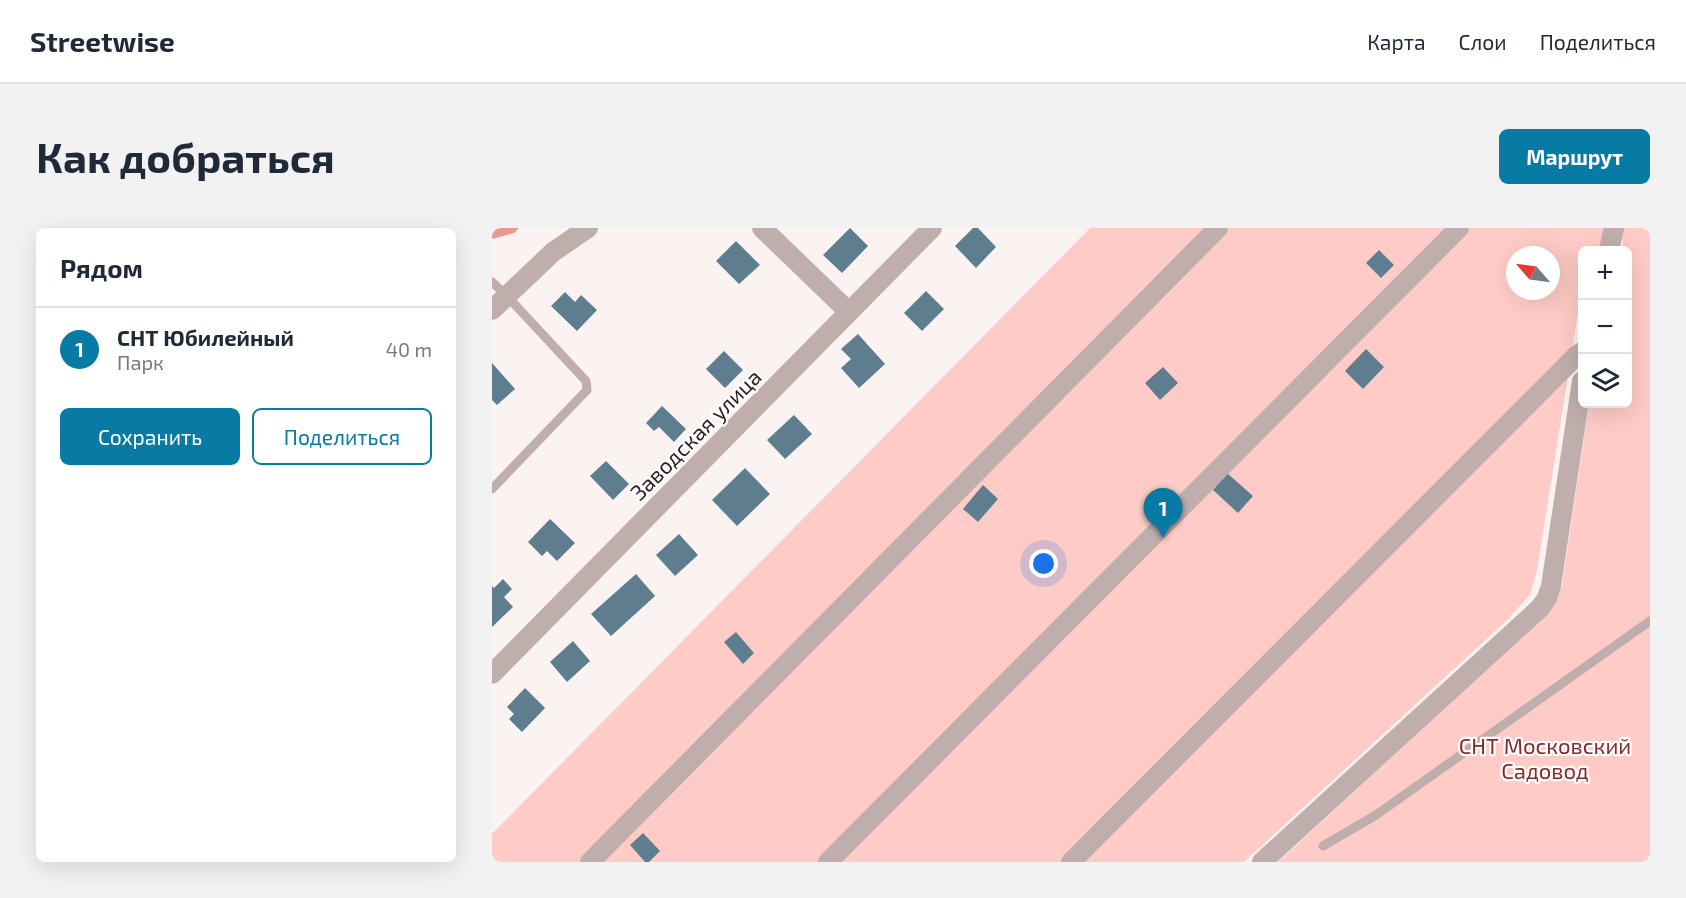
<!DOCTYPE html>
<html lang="ru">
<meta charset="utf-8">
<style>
:root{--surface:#fff;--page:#f2f2f3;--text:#1f2937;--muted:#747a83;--line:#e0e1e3;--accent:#077ba3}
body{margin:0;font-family:"Exo 2",sans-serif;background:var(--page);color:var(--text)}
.controls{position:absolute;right:18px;top:18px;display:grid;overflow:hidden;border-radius:9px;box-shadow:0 6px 24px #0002}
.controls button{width:54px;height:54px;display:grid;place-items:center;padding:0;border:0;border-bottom:2px solid var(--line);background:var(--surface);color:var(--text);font:30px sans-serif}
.compass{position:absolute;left:1014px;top:18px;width:54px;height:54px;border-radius:50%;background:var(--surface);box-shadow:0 6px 24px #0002;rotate:298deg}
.you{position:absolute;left:552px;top:336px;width:21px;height:21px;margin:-15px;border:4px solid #fff;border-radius:50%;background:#1a73e8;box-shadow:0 0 0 9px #1a73e833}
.badge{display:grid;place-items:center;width:39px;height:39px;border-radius:50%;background:var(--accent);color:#fff;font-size:20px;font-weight:700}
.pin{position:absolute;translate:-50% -50px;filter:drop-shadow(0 2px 3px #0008)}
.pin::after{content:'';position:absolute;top:32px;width:21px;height:18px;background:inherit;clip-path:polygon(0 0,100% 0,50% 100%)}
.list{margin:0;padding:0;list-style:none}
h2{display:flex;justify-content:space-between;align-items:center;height:78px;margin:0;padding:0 24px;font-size:26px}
h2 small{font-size:20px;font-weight:400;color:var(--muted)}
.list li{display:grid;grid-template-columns:39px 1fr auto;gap:18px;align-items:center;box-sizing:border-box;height:84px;padding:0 24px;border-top:2px solid var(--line)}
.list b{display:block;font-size:22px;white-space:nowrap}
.list p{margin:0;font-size:20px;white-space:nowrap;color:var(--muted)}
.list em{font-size:20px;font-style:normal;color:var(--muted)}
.actions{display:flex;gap:12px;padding:18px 24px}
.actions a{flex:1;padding:14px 0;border:2px solid var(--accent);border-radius:9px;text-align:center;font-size:21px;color:var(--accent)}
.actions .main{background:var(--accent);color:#fff}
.icon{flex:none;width:33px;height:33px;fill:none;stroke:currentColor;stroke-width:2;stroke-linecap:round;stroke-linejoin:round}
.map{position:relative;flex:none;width:1158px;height:634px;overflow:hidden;border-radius:9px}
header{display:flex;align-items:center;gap:36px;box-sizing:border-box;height:84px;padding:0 30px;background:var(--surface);border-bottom:2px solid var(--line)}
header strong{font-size:28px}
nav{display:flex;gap:33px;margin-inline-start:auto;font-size:21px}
.intro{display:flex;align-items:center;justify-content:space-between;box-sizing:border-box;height:144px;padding:0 36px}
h1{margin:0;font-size:42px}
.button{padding:15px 27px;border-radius:9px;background:var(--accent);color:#fff;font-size:21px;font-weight:700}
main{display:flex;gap:36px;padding:0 36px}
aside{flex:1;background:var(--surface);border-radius:9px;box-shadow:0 6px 24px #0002}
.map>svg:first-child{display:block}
.green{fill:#fecbc6;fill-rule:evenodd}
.forest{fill:#e99992}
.building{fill:#5e7e8f}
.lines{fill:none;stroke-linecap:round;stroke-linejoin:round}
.service{stroke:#bfaeac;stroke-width:9}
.minor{stroke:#bfaeac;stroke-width:20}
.labels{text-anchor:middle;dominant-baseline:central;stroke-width:4.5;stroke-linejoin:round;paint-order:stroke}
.street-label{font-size:22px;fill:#302220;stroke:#fff}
.park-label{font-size:22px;fill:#872b2a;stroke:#fff}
</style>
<header>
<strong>Streetwise</strong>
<nav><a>Карта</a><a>Слои</a><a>Поделиться</a></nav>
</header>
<div class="intro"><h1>Как добраться</h1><a class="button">Маршрут</a></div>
<main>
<aside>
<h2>Рядом<small></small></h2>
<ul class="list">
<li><span class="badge">1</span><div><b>СНТ Юбилейный</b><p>Парк</p></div><em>40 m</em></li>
</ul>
<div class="actions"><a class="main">Сохранить</a><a>Поделиться</a></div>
</aside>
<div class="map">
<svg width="1158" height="634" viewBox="0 0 1158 634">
<rect width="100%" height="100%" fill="#fbf3f2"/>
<path class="green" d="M598 0H1158V634H786L1056 385 1070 358 1097 176H1136V22H1129L1131 12 1101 22H1090V60L1045 342 1038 367 1014 393 752 634H0V606ZM1023 27H1059V63H1023Z"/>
<path class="forest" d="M0 0H27L22 5 0 11Z"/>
<g class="building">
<path d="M358 0 376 18 350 45 331 27Z"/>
<path d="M481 0H486L504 19 484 40 463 18Z"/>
<path d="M244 13 268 37 247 56 224 33Z"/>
<path d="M887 22 902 37 889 50 874 35Z"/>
<path d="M434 63 452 81 430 103 412 85Z"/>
<path d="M73 64 83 74 89 67 105 82 85 103 59 78Z"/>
<path d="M366 106 393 136 367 160 349 140 359 131 349 121Z"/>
<path d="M874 121 892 139 871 161 853 143Z"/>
<path d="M232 123 251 142 233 160 214 141Z"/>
<path d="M0 135 23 161 5 177 0 172Z"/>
<path d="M671 139 686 155 668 172 653 155Z"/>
<path d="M170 178 194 201 182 214 167 199 162 203 154 195Z"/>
<path d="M302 187 320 206 293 231 275 212Z"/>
<path d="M114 233 137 256 121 272 98 248Z"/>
<path d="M253 240 278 266 245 298 220 272Z"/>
<path d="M735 245 761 268 746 285 721 262Z"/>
<path d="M491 257 506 271 486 294 471 281Z"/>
<path d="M58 291 83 315 65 333 55 323 50 328 36 314Z"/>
<path d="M187 306 206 327 183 348 164 327Z"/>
<path d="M144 346 163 368 119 408 99 386Z"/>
<path d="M11 351 20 361 12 369 21 379 0 399V358L2 360Z"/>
<path d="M244 404 262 425 251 436 232 414Z"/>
<path d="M81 413 98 433 75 454 58 434Z"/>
<path d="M33 460 53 480 30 504 17 491 22 486 15 479Z"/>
<path d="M151 605 168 623 157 634H153L138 617Z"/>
</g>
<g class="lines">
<g class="service">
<path d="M0 54 14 67 94 153 95 162 0 261"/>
<path d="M831 618 884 587 1158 393"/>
</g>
<g class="minor">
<path d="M270 0 357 84"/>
<path d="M1117 22 1122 0"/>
<path d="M0 82 61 24 96 0"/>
<path d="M0 446 440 0"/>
<path d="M98 634 726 0"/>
<path d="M336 634 967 0"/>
<path d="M579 634 1083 129 1090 124"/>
<path d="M770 634 1048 380 1055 370 1059 358 1090 153"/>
</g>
</g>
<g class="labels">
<g class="street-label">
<text transform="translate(203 206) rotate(-45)">Заводская улица</text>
</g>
<g class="park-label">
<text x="1053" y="517">СНТ Московский<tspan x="1053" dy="25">Садовод</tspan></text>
</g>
</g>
</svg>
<div class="controls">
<button>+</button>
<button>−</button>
<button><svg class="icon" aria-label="layers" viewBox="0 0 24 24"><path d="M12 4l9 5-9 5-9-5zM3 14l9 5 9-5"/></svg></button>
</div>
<svg class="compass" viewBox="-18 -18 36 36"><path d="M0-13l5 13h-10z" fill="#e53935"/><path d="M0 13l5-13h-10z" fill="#747a83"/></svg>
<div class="you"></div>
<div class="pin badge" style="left:671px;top:310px">1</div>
</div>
</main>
